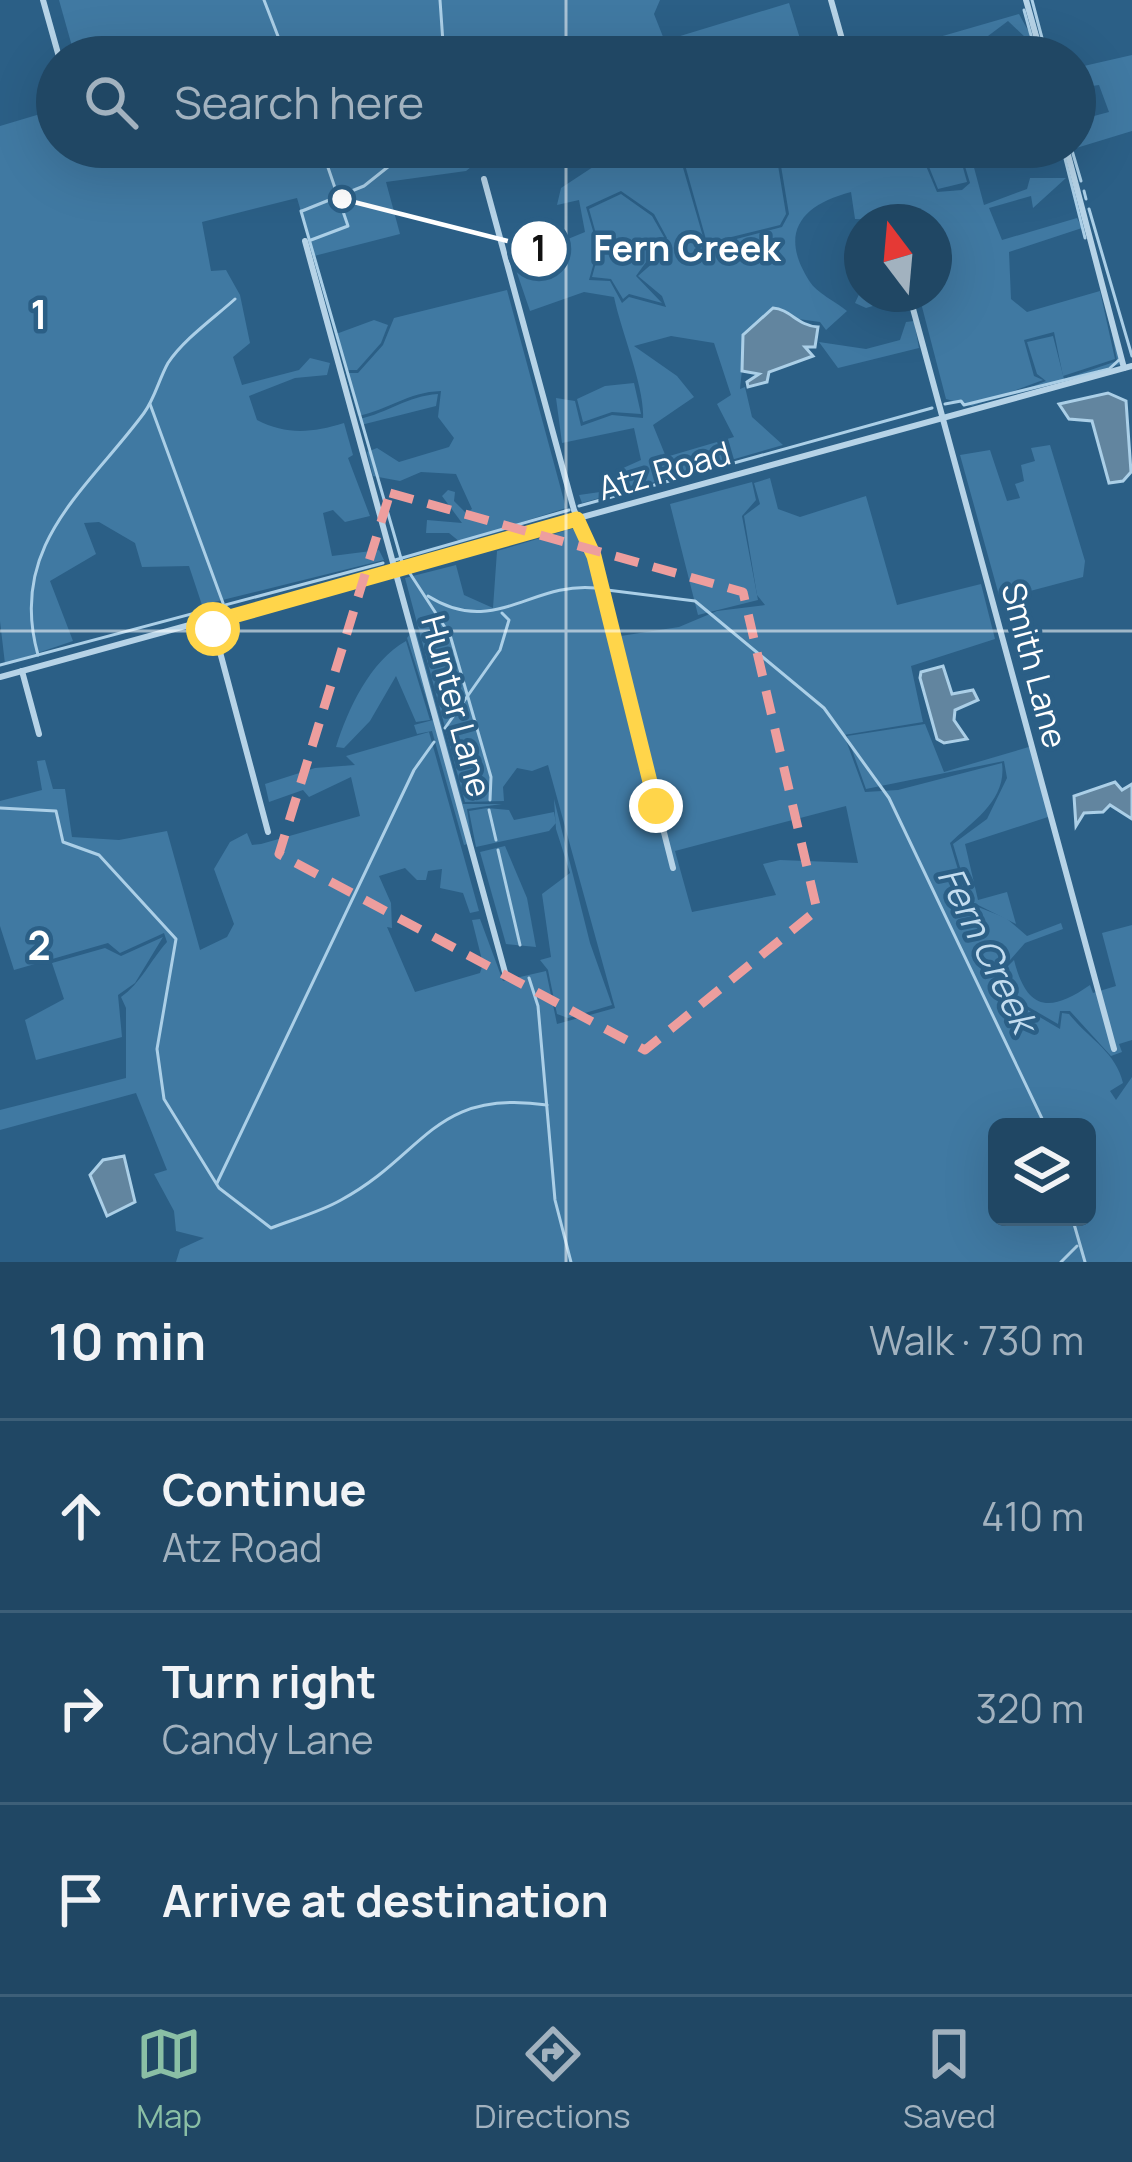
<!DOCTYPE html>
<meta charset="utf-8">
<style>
:root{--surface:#204764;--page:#2d516d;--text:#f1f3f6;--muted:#a2b2bf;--line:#3d5f78;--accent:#8abfa5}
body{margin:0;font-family:Manrope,sans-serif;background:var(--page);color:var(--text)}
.controls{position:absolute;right:36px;bottom:36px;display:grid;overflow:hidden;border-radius:18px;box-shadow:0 12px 48px #0002}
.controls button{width:108px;height:108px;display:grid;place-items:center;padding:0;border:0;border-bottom:3px solid var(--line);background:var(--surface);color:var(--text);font:60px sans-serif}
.compass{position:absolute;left:844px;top:204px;width:108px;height:108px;border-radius:50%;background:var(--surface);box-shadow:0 12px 48px #0002;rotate:344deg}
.stop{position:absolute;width:36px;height:36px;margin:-27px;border:9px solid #ffd54a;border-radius:50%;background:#fff}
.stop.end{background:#ffd54a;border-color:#fff;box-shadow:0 3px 12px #0008}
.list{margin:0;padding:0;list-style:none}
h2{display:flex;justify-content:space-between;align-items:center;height:156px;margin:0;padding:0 48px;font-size:51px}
h2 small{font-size:39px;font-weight:400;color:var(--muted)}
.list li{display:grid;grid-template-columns:78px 1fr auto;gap:36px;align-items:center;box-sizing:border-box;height:192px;padding:0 48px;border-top:3px solid var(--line)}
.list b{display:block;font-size:45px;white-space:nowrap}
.list p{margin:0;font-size:39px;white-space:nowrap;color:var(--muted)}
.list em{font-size:39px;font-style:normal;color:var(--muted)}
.icon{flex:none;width:66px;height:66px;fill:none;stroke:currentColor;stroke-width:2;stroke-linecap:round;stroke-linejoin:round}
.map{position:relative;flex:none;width:1132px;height:1262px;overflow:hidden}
.search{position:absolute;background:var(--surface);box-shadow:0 12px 48px #0002;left:36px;right:36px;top:36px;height:132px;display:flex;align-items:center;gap:30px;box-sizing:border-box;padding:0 42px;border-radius:66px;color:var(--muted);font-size:45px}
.sheet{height:732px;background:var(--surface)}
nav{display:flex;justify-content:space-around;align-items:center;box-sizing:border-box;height:168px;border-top:3px solid var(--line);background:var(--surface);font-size:33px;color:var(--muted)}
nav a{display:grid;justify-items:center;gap:6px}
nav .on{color:var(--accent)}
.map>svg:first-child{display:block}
.green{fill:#4079a2;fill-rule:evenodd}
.water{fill:#62859f;stroke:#abcfe7;stroke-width:3}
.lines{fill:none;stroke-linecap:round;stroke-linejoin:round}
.stream{stroke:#abcfe7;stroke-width:3}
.street{stroke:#b6d3e7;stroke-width:6}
.route{stroke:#ffd54a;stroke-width:15}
.marked{fill:none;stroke:#ed9e9e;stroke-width:9;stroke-dasharray:24 15;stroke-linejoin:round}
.grid{fill:none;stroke:#fff;stroke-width:3;stroke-opacity:0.55}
.labels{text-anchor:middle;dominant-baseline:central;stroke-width:9;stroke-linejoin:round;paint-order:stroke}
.street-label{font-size:33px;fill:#fff;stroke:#2b5f86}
.water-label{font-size:36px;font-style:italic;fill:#c2dcef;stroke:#2b5f86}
.grid-label{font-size:39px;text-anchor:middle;font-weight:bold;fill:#fff;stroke:#2b5f86;stroke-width:9;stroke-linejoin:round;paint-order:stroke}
.leader{fill:none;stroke:#fff;stroke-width:4.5}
.callout-dot{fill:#fff;stroke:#2b5f86;stroke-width:4.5}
.mark-label{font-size:36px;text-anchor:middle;font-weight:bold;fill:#111}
.callout-label{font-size:36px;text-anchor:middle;font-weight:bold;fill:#fff;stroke:#2b5f86;stroke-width:9;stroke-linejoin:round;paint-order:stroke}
</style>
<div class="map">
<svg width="1132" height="1262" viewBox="0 0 1132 1262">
<rect width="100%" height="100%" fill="#2b5f86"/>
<g class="green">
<path d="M59 0H660L654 14 671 57H75Z"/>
<path d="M789 3 805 55 849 42 854 57H678L667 40Z"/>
<path d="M1019 14 1030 34 1027 39 1008 21 960 57H870Z"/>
<path d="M1132 55V131L1073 149 1075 121 1109 112 1099 85 1078 88 1080 99 1075 100V68Z"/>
<path d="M57 109V147H497L466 171 386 182 400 234 314 256 297 198 202 222 211 271 226 270 240 295 250 343 233 357 242 385 299 370 310 358 330 363 327 375 295 378 249 396 257 420C286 435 312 433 344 423L353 455 348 458 370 516 345 522 333 510 323 513 332 556 379 550 384 560 202 605 189 566 142 567 135 543 99 522 84 523 96 554 50 581 73 641 5 664 0 621V126Z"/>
<path d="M589 147H677L706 247 782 227 789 214 778 148 918 147 937 192 962 190 970 183 964 163 948 147H999L972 160 984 205 1027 189 1030 178H1066L1033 208 1031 196 989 208 1002 240 1077 218 1082 228 1009 252 1011 299 1027 312 1100 291 1115 359 1063 376 1054 332 1024 340 1034 376 1043 380 972 406 946 399 921 303 912 294H934V222L855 219 851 192C801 205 778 233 810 282 816 292 836 302 847 311L826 330 820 322 791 318 743 360 740 389 745 387 752 417 783 445 582 503 579 495 600 492 621 469 641 460 634 428 562 443 556 398 575 401 581 426 612 415 643 418C645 388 621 331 614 297L584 292 530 311 515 267 524 257 585 232 579 200 557 205 561 188 596 165ZM621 191 654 214 667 238 654 262 638 276 662 296 666 307 629 297 622 303 610 281 589 280 598 248 586 207ZM671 336 714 343 731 395 717 404 734 437 666 457 653 425 694 397 677 376 634 346Z"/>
<path d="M680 147H775L786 214 780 225 707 243Z"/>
<path d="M921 147H944L962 164 967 182 938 189Z"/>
<path d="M621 194 652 216 664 237 636 276 662 303 629 294 623 299 611 279 592 277 600 248 589 209Z"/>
<path d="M862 288V294H901L908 307 900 309 887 302 866 308 855 303Z"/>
<path d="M507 290 566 508 460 542 449 533H426L427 520 462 523 442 496 448 490 455 492 454 501 466 513 472 509 456 474 421 472 400 481 373 476 367 452 377 448 399 462 449 447 454 438 438 417 441 391C408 392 388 410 358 416L346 373H358L383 345 394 318Z"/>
<path d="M374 320 388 325 381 343 357 370H346L336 334Z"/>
<path d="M914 321 919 348 838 368 819 342 866 349 900 340 906 322Z"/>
<path d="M1111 328 1121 364 1016 393 1046 381 1037 374 1027 342 1053 336 1064 379 1117 361Z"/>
<path d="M634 383 641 414 612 412 583 422 577 399 605 386Z"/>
<path d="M438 394 436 406 361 425 359 419C388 413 407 396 438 394Z"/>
<path d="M1050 445 1085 561 1083 577 1000 599 960 455 990 450 1007 501 1020 498 1015 484 1024 481 1021 465 1035 461 1031 448Z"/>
<path d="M770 478 778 509 800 517 866 496 897 605 981 584 995 639 911 666 923 722 844 735 865 792 898 790 1002 763C1007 800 973 821 950 843L968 903 1006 918 1027 936 1061 923 1063 929 1025 943 1003 968 1009 999 1060 1029 1062 1013 1069 1014C1089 1039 1116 1052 1123 1083L1110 1091 1116 1100 1132 1077V1262H176L180 1249 204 1238 176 1231 174 1211 154 1174 167 1170 136 1093 0 1130V1110L126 1078V1008L121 997C141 983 150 961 167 942L164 933 120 953 108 943 14 970 0 926V801L42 790 37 761 45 760 53 789H65L72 837 119 840 167 831 200 950 227 937 234 924 214 869 230 842 247 833 252 845 261 844 360 816 351 777 309 797 303 790 269 802 265 784 315 768 355 765 346 756 429 732 479 911 470 913 463 893 440 888 442 869 428 871 426 880H417L405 868 379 876 391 903 392 928 387 927 415 992 480 973 483 964 472 920 480 919 503 981 546 971 557 1024 615 1008 548 765 532 771 517 768 503 787 504 801 465 802 405 578 456 565 464 595 493 608 497 551 581 526 614 637 679 627 717 611 765 605 757 595 744 516 760 504 754 483ZM846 806 858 863 780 860 763 864 776 895 692 912 675 851ZM997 1127H1087V1217H997Z"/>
<path d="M752 482 756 500 742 516 758 600 698 615 670 504Z"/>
<path d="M415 628 463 804H502L467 809 472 843 464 845 432 731 417 734 414 725 433 720 407 638Z"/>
<path d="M406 641 430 720 416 722 396 676 370 721 344 748 336 747C348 709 370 661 406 641Z"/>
<path d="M925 724 944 772 1032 746 1051 816 965 844 978 900 1007 892 1016 924 970 901 953 844 987 819 1007 778 1004 761 866 789 847 736Z"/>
<path d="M554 799 590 943 612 1005 568 1018 557 1014 548 970 540 960 551 957 542 894 570 873 556 829Z"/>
<path d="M487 808 509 810 514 820 554 812 556 823 549 831 476 847 469 811Z"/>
<path d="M505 846 527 898 536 947 506 944 480 852Z"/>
<path d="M1132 925V1040L1119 1044 1122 1052 1111 1056 1070 1011H1060L1058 1024 1011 997 1005 969 1014 960C1027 1011 1050 1013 1090 985L1093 993 1116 986 1102 933Z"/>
<path d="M163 937 135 983 118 995 122 1037 36 1060 25 1020 64 999 52 963 105 948 121 956Z"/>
</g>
<g class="water">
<path d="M773 308C790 309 798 326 818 327L815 347H805L813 356 769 372 767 382 748 387 747 382 759 374 742 371 743 335Z"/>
<path d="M1108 393 1126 401 1131 472 1123 481 1109 483 1092 421 1069 419 1059 404Z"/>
<path d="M943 666 952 694 973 690 978 700 955 710 954 720 967 739 944 743 937 739 920 678 921 672Z"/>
<path d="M1115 782 1122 790 1132 784V819L1110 805 1103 812 1084 813 1076 826 1074 796Z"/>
<path d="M124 1156 135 1202 107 1216 90 1175 103 1160Z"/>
</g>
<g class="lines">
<g class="stream">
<path d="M264 0 286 57"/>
<path d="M440 0 444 57"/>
<path d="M1032 0 1047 57"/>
<path d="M1024 10 1037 57"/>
<path d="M1062 147 1085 238"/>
<path d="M1071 147 1081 181"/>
<path d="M1084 191 1086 199"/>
<path d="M1089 209 1132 356"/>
<path d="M301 211 402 562"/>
<path d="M302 211 364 186 413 147"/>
<path d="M311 240 348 226 321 147"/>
<path d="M150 404 223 603"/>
<path d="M945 404 961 401 964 405 1109 369 1119 360"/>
<path d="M579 506 932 408"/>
<path d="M395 560 569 510"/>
<path d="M409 572 450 635 491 777 490 800"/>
<path d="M607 590 695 601 824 708 889 798 1046 1127"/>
<path d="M428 596C494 638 531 581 596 588"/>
<path d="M38 655C7 545 88 489 144 413 155 398 159 379 168 363 184 339 214 318 235 299"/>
<path d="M0 665 383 563"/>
<path d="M445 728 500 650 509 620 502 613"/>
<path d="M0 808 56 811 63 842 99 855 176 939 157 1049 164 1099 219 1188 271 1228C294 1219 320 1212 341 1200 425 1155 433 1088 547 1105"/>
<path d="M489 810 496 840"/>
<path d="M498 850 520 945"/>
<path d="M529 978 538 1006 555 1200 571 1262"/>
<path d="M217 1183 414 770 434 742"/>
<path d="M1072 1217 1085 1262"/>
<path d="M1061 1262 1077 1246"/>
</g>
<g class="street">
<path d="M43 0 59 57"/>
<path d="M831 0 847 57"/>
<path d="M1026 0 1042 57"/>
<path d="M1066 147 1124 368"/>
<path d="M484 179 574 510 594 556 673 868"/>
<path d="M305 241 506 976"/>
<path d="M909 294 1114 1049"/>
<path d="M212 622 268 832"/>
<path d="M22 671 39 734"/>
<path d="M0 677 1132 366"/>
</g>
</g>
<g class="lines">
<path class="route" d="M213 629 212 622 577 519 594 556 656 806"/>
</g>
<path class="marked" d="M390 493 743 592 817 910 645 1050 279 854Z"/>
<path class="grid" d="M566 0V57M566 147V1262M0 631H1132"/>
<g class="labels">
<g class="street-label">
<text transform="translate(664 470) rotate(-16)">Atz Road</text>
<text transform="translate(1035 665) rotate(75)">Smith Lane</text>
<text transform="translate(457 706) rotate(75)">Hunter Lane</text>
</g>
<g class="water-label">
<text transform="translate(988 949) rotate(64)">Fern Creek</text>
</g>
</g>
<g class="grid-label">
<text x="39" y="329">1</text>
<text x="39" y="960">2</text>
</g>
<path class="leader" d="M342 199L539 249"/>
<g class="callout-dot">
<circle cx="342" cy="199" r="12"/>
<circle cx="539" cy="249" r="30"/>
</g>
<g class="mark-label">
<text x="539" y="261">1</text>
</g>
<g class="callout-label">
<text x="687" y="261">Fern Creek</text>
</g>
</svg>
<div class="controls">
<button><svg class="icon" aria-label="layers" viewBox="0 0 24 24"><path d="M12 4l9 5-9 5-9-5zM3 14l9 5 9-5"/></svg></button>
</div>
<svg class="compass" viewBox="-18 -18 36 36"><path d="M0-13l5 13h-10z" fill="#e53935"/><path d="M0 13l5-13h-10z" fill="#a2b2bf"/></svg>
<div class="stop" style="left:213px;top:629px"></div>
<div class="stop end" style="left:656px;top:806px"></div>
<div class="search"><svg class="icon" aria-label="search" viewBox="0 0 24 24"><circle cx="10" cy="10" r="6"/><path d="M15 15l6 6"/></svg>Search here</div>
</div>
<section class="sheet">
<h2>10 min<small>Walk · 730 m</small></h2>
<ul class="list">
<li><svg class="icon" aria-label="ahead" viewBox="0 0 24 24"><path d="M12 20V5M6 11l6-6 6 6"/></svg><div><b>Continue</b><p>Atz Road</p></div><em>410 m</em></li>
<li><svg class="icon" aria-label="right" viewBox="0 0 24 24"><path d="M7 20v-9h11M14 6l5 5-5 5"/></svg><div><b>Turn right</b><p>Candy Lane</p></div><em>320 m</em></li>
<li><svg class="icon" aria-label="arrive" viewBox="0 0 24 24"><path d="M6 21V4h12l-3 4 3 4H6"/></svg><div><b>Arrive at destination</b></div></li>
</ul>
</section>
<nav>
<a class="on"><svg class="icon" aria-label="map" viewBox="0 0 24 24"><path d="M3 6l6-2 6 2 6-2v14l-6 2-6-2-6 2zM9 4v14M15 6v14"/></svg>Map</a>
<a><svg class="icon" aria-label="directions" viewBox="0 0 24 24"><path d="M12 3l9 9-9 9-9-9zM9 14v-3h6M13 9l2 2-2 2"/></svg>Directions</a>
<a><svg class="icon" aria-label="saved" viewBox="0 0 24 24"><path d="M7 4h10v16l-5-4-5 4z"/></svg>Saved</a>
</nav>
